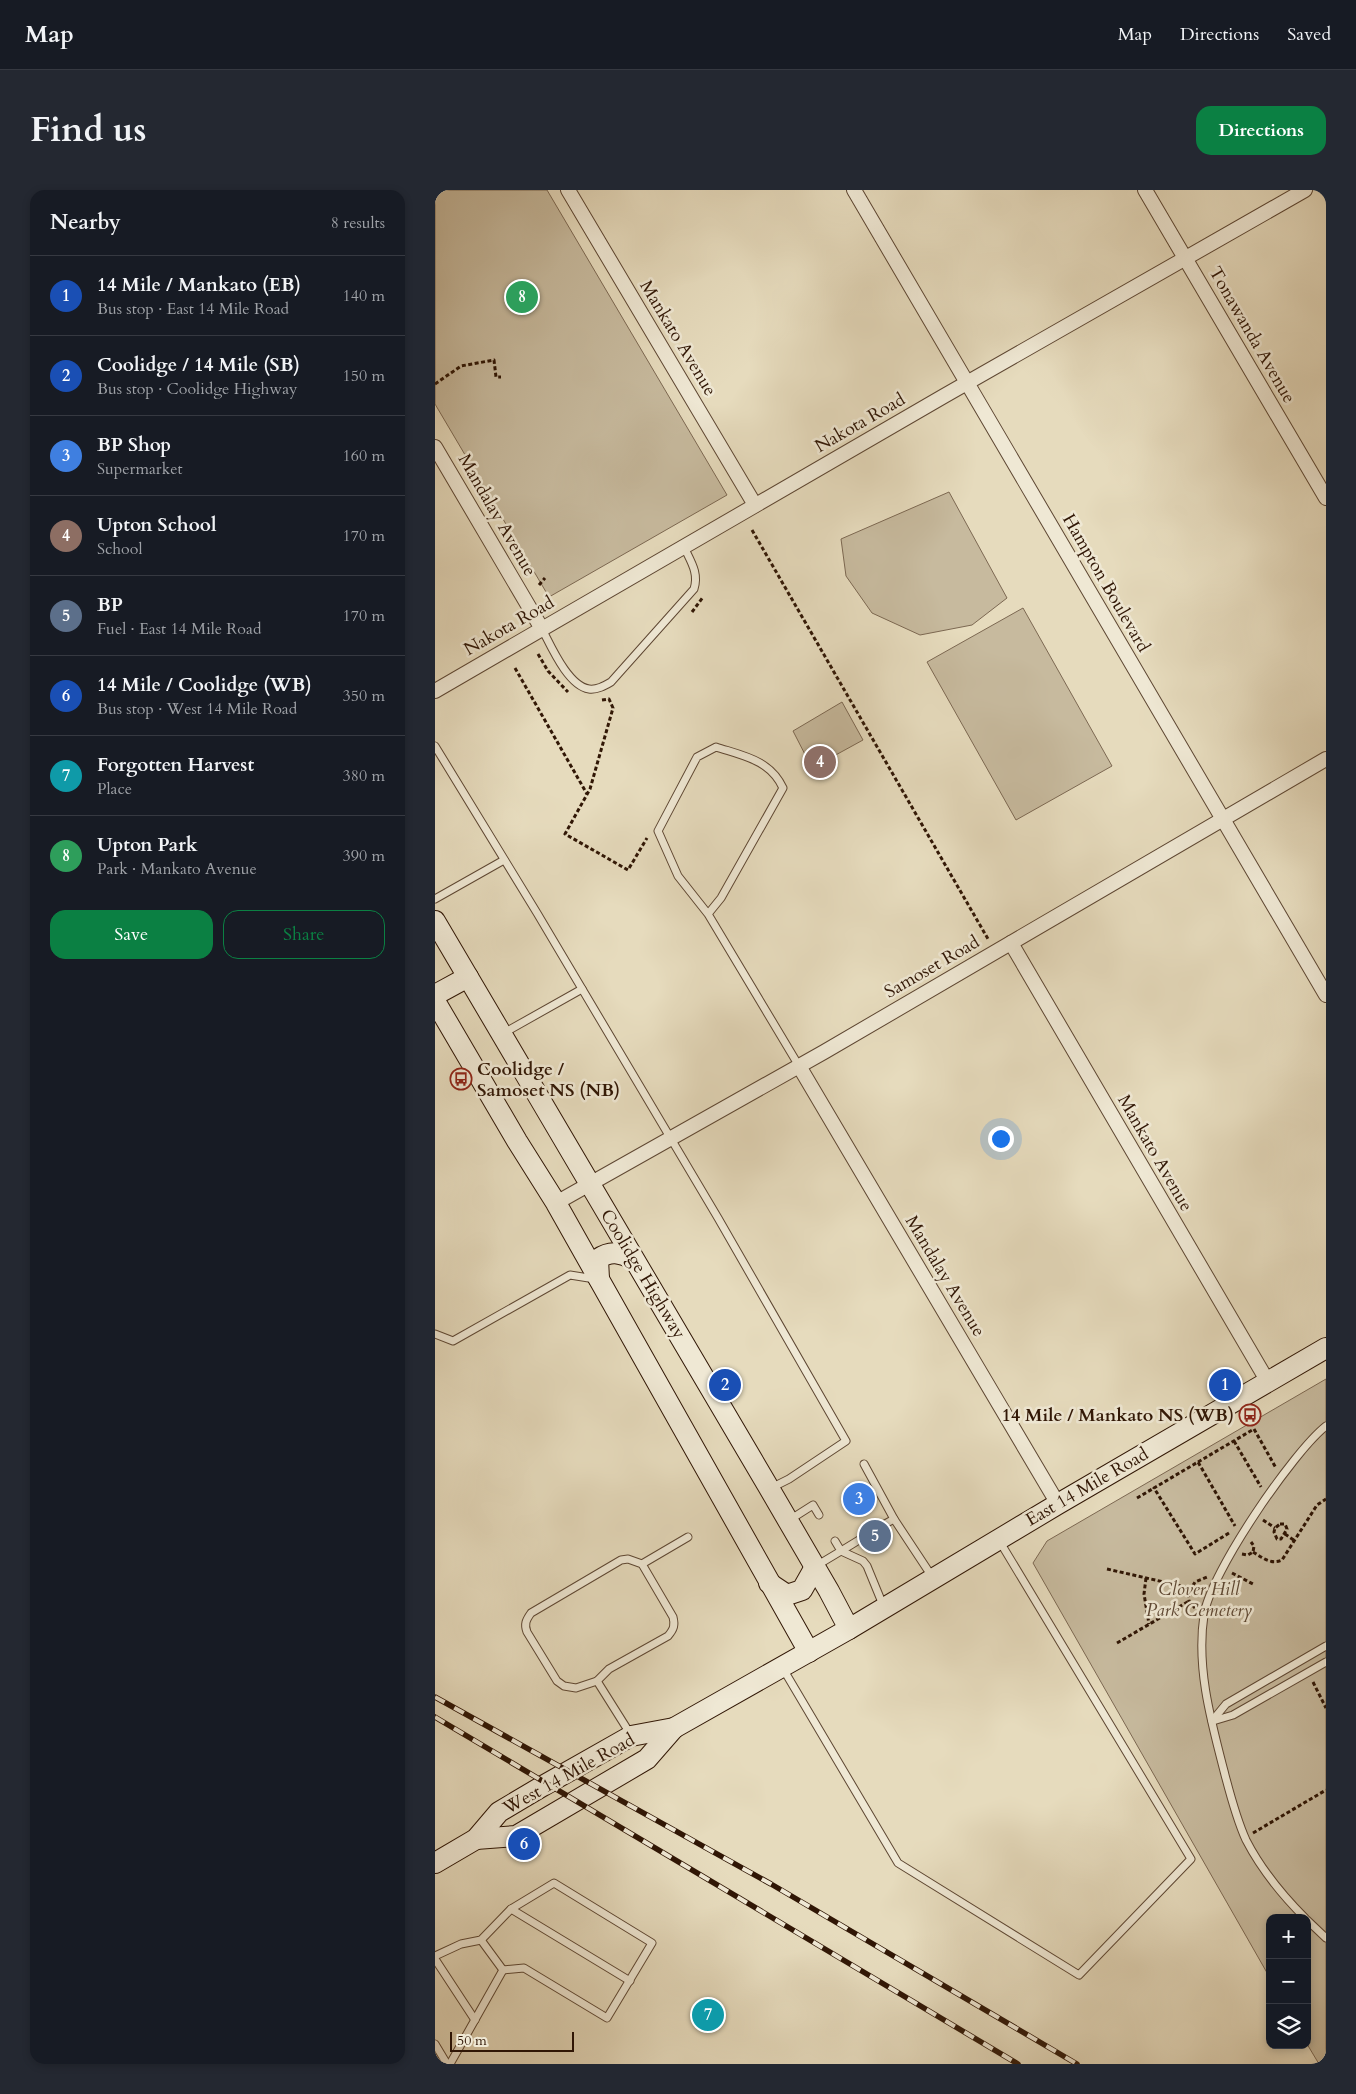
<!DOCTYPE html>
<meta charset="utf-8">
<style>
:root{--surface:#171b24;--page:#242831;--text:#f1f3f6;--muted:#9ea1a6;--line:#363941;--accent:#0b8043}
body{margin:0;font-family:Cardo,serif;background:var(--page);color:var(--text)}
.controls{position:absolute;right:15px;bottom:15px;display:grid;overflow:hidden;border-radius:10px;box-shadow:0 2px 8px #0003}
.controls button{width:45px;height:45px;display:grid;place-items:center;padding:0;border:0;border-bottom:1px solid var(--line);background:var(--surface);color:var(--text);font:25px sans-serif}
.scale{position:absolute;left:15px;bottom:12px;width:124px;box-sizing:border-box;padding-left:5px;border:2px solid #301605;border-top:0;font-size:14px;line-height:18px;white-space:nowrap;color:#301605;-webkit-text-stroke:4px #efe8d4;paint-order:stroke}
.you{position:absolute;left:565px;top:948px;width:18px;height:18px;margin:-12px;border:4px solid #fff;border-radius:50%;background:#1a73e8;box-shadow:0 0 0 8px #1a73e833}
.badge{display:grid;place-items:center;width:32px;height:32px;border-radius:50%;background:var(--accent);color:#fff;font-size:16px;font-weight:700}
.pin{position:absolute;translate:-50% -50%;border:2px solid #fff;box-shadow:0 1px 5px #0006}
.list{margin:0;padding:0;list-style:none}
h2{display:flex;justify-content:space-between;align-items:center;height:65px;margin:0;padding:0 20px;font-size:21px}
h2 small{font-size:16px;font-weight:400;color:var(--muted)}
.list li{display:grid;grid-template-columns:32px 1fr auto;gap:15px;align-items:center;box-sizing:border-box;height:80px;padding:0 20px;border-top:1px solid var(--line)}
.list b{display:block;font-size:19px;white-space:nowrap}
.list p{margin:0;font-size:16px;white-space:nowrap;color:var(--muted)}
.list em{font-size:16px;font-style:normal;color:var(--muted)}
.actions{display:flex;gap:10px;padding:15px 20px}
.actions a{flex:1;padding:11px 0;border:1px solid var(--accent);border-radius:15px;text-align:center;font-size:18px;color:var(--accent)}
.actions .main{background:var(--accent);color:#fff}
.icon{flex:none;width:28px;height:28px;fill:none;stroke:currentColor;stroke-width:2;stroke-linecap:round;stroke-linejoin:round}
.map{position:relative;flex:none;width:891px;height:1874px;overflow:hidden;border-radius:15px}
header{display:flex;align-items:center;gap:30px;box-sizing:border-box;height:70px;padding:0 25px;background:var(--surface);border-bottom:1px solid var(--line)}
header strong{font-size:24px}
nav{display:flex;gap:28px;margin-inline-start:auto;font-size:18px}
.intro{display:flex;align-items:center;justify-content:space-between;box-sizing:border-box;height:120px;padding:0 30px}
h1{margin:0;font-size:35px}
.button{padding:12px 22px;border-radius:15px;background:var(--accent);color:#fff;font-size:18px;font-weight:700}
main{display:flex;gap:30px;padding:0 30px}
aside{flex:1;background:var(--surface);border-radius:15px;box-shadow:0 2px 8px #0003}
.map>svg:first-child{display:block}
.green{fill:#c7ba9e;stroke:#7c6852}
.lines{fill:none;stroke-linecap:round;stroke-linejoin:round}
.service-casing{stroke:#5e4733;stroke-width:9}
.minor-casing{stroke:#5e4733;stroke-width:16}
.secondary-casing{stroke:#301605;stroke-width:22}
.path{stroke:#301605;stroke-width:3;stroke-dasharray:4 2.5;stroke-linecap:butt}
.service{stroke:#efe8d4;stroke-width:7}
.minor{stroke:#efe8d4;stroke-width:14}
.secondary{stroke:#efe8d4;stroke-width:20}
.rail-casing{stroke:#301605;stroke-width:5.5}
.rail{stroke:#efe8d4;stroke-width:4;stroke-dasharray:11;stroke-linecap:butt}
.labels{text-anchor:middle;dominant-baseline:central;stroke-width:5;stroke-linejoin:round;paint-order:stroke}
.street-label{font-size:18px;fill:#301605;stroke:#efe8d4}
.poi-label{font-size:18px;font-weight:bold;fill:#301605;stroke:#efe8d4;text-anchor:start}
.park-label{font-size:18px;font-style:italic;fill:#5d4733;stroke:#efe8d4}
</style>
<header>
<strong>Map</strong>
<nav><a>Map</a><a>Directions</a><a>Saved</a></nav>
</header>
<div class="intro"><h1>Find us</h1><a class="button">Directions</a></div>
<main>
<aside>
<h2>Nearby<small>8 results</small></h2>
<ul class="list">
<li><span class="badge" style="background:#1a4fb4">1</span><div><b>14 Mile / Mankato (EB)</b><p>Bus stop · East 14 Mile Road</p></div><em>140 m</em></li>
<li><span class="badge" style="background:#1a4fb4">2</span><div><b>Coolidge / 14 Mile (SB)</b><p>Bus stop · Coolidge Highway</p></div><em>150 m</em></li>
<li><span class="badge" style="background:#3f7fe0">3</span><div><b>BP Shop</b><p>Supermarket</p></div><em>160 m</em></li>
<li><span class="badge" style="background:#8d6e63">4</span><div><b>Upton School</b><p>School</p></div><em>170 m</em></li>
<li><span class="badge" style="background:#5c6f8a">5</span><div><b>BP</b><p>Fuel · East 14 Mile Road</p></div><em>170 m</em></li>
<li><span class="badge" style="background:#1a4fb4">6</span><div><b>14 Mile / Coolidge (WB)</b><p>Bus stop · West 14 Mile Road</p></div><em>350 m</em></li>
<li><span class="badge" style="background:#0f9aa8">7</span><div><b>Forgotten Harvest</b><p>Place</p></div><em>380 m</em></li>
<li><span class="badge" style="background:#2e9e5b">8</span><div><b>Upton Park</b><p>Park · Mankato Avenue</p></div><em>390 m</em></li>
</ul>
<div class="actions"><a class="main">Save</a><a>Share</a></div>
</aside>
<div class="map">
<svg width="891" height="1874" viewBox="0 0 891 1874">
<rect width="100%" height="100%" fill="#e6dbbd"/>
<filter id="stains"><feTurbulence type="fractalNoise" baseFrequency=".004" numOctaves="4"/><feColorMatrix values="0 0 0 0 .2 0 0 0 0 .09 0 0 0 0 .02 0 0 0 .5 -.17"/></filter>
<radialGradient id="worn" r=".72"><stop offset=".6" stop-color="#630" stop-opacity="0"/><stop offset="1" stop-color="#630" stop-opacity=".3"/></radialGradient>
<g class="green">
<path d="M0 0H112L292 305 114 407 0 214Z"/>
<path d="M514 302 572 408 537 435 485 445 437 423 411 386 406 349Z"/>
<path d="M588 418 677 576 581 630 492 472Z"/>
<path d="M407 512 428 550 377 578 358 541Z"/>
<path d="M891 1189V1874H884L872 1854V1728H835V1788L598 1373 612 1351Z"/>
</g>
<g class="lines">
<g class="service-casing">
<g id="service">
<path d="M107 439C116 456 133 496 154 499 162 500 169 496 176 492L259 399C264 383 256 372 249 357"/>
<path d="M0 556 102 723 283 1028 411 1251 354 1289 336 1298"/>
<path d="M0 709 69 670"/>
<path d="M273 724 286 708 348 598C335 570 309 566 281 557L262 567 223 641 243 686 273 724 364 876"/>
<path d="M67 844 147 799"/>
<path d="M0 1144 18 1151 135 1085 160 1089"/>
<path d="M429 1274 459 1329"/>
<path d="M356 1329 378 1315 384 1325"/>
<path d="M450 1334 459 1329 498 1388"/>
<path d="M424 1350 406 1361 428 1371 432 1376 448 1415"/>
<path d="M193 1369 207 1374 238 1427C240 1435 239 1439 233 1446L174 1479 162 1491 141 1498 129 1496 122 1491 92 1442C89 1434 91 1430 96 1423L186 1370Z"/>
<path d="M207 1374 253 1347"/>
<path d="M381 1376 406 1361 400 1351"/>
<path d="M347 1477 463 1673 644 1785 756 1669 565 1352"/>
<path d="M162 1491 196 1545"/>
<path d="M777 1531 791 1514 891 1456"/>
<path d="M778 1531 798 1525 891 1472"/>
<path d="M76 1719 195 1791"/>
<path d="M870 1728C847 1705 826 1679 811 1650 801 1628 795 1604 789 1581 776 1531 761 1477 769 1425 775 1383 858 1262 891 1236"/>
<path d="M872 1730 891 1748"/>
<path d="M46 1750 68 1780"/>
<path d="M0 1766 26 1754 46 1750 76 1719 119 1693 217 1753 172 1828 89 1778 68 1780"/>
<path d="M0 1769 40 1830"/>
<path d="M0 1854 12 1874"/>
<path d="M15 1874 68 1780"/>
</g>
</g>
<g class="minor-casing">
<g id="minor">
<path d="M133 0 320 315"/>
<path d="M419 0 891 805"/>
<path d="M710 0 891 308"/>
<path d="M0 257 107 439"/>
<path d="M0 501 509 206 870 0"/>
<path d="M576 753 833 1192"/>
<path d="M364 876 623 1314"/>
<path d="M121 1013 389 862 891 569"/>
</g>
</g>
<g class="secondary-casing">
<g id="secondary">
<path d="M0 731 334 1298 394 1401 414 1439"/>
<path d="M0 805 33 787"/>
<path d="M0 811 82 951 121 1013 374 1462"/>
<path d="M164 1089 163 1069C176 1060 185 1063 198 1069"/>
<path d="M334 1393 352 1405 367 1400 380 1377"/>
<path d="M41 1649 81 1646 212 1569 239 1538"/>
<path d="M0 1673 41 1649 64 1622 106 1597 196 1546 239 1538 414 1439 623 1314 891 1158"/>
</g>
</g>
<g class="path">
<path d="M0 194 26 176 59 170 61 187H66"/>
<path d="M317 340 553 749"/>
<path d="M104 395 110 388"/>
<path d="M257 422 268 407"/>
<path d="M103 464 113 481 133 502"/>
<path d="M80 478 152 604"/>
<path d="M167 510 174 509 178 518 155 599 130 644 193 680 212 648"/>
<path d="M799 1251 826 1297"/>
<path d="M763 1272 819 1239 841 1278"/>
<path d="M702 1308 719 1298"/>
<path d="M828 1330 840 1338"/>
<path d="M845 1334H850L852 1339 846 1349H842L839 1342 840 1338Z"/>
<path d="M794 1343 760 1364 719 1298 763 1272 800 1336"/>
<path d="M850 1344 860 1351"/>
<path d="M818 1362C828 1368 836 1375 847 1370L882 1315 891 1309"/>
<path d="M807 1364 813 1365 818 1362 819 1356 816 1352"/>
<path d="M672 1379 755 1398"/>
<path d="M797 1383 818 1394"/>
<path d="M711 1388 709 1404 714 1434"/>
<path d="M760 1418 754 1411 753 1404 760 1392 772 1387"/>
<path d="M682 1453 754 1411"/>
<path d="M878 1492 891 1518"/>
<path d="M818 1643 891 1600"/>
</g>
<use href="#service" class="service"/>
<use href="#minor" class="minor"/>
<use href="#secondary" class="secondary"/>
<g class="rail-casing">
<g id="rail">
<path d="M0 1507 336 1694 642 1874"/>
<path d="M0 1527 583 1874"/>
</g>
</g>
<use href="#rail" class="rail"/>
</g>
<defs>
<g id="bus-ring" transform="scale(1.125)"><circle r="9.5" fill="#efe8d4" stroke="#8f2418" stroke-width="1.5"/><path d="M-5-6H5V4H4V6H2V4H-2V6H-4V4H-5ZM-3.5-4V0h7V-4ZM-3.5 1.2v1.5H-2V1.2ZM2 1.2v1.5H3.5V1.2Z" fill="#8f2418"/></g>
</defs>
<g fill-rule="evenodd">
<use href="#bus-ring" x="26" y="889"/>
<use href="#bus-ring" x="815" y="1225"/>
</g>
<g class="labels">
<g class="street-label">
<text transform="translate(817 145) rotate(60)">Tonawanda Avenue</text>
<text transform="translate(243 148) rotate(59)">Mankato Avenue</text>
<text transform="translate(425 233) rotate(-30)">Nakota Road</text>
<text transform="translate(62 325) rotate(60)">Mandalay Avenue</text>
<text transform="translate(671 393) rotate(60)">Hampton Boulevard</text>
<text transform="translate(74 436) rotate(-30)">Nakota Road</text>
<text transform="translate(497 777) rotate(-30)">Samoset Road</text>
<text transform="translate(720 963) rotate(60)">Mankato Avenue</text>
<text transform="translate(208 1084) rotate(59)">Coolidge Highway</text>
<text transform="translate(510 1086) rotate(59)">Mandalay Avenue</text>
<text transform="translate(652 1297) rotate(-30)">East 14 Mile Road</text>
<text transform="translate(134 1584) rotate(-29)">West 14 Mile Road</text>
</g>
<g class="poi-label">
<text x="42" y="879">Coolidge /<tspan x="42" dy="21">Samoset NS (NB)</tspan></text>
<text x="799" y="1225" text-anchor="end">14 Mile / Mankato NS (WB)</text>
</g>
<g class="park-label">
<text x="764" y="1399">Clover Hill<tspan x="764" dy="21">Park Cemetery</tspan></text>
</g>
</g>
<rect width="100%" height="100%" filter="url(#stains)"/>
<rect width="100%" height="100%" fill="url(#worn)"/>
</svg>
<div class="controls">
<button>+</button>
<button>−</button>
<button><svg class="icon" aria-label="layers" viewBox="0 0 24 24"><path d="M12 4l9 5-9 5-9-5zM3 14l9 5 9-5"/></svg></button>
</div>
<div class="scale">50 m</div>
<div class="you"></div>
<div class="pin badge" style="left:790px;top:1195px;background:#1a4fb4">1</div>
<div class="pin badge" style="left:290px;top:1195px;background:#1a4fb4">2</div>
<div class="pin badge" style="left:424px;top:1309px;background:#3f7fe0">3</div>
<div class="pin badge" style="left:385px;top:572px;background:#8d6e63">4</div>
<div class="pin badge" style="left:440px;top:1346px;background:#5c6f8a">5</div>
<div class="pin badge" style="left:89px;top:1654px;background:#1a4fb4">6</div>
<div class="pin badge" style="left:273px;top:1825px;background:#0f9aa8">7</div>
<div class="pin badge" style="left:87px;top:107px;background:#2e9e5b">8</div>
</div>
</main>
